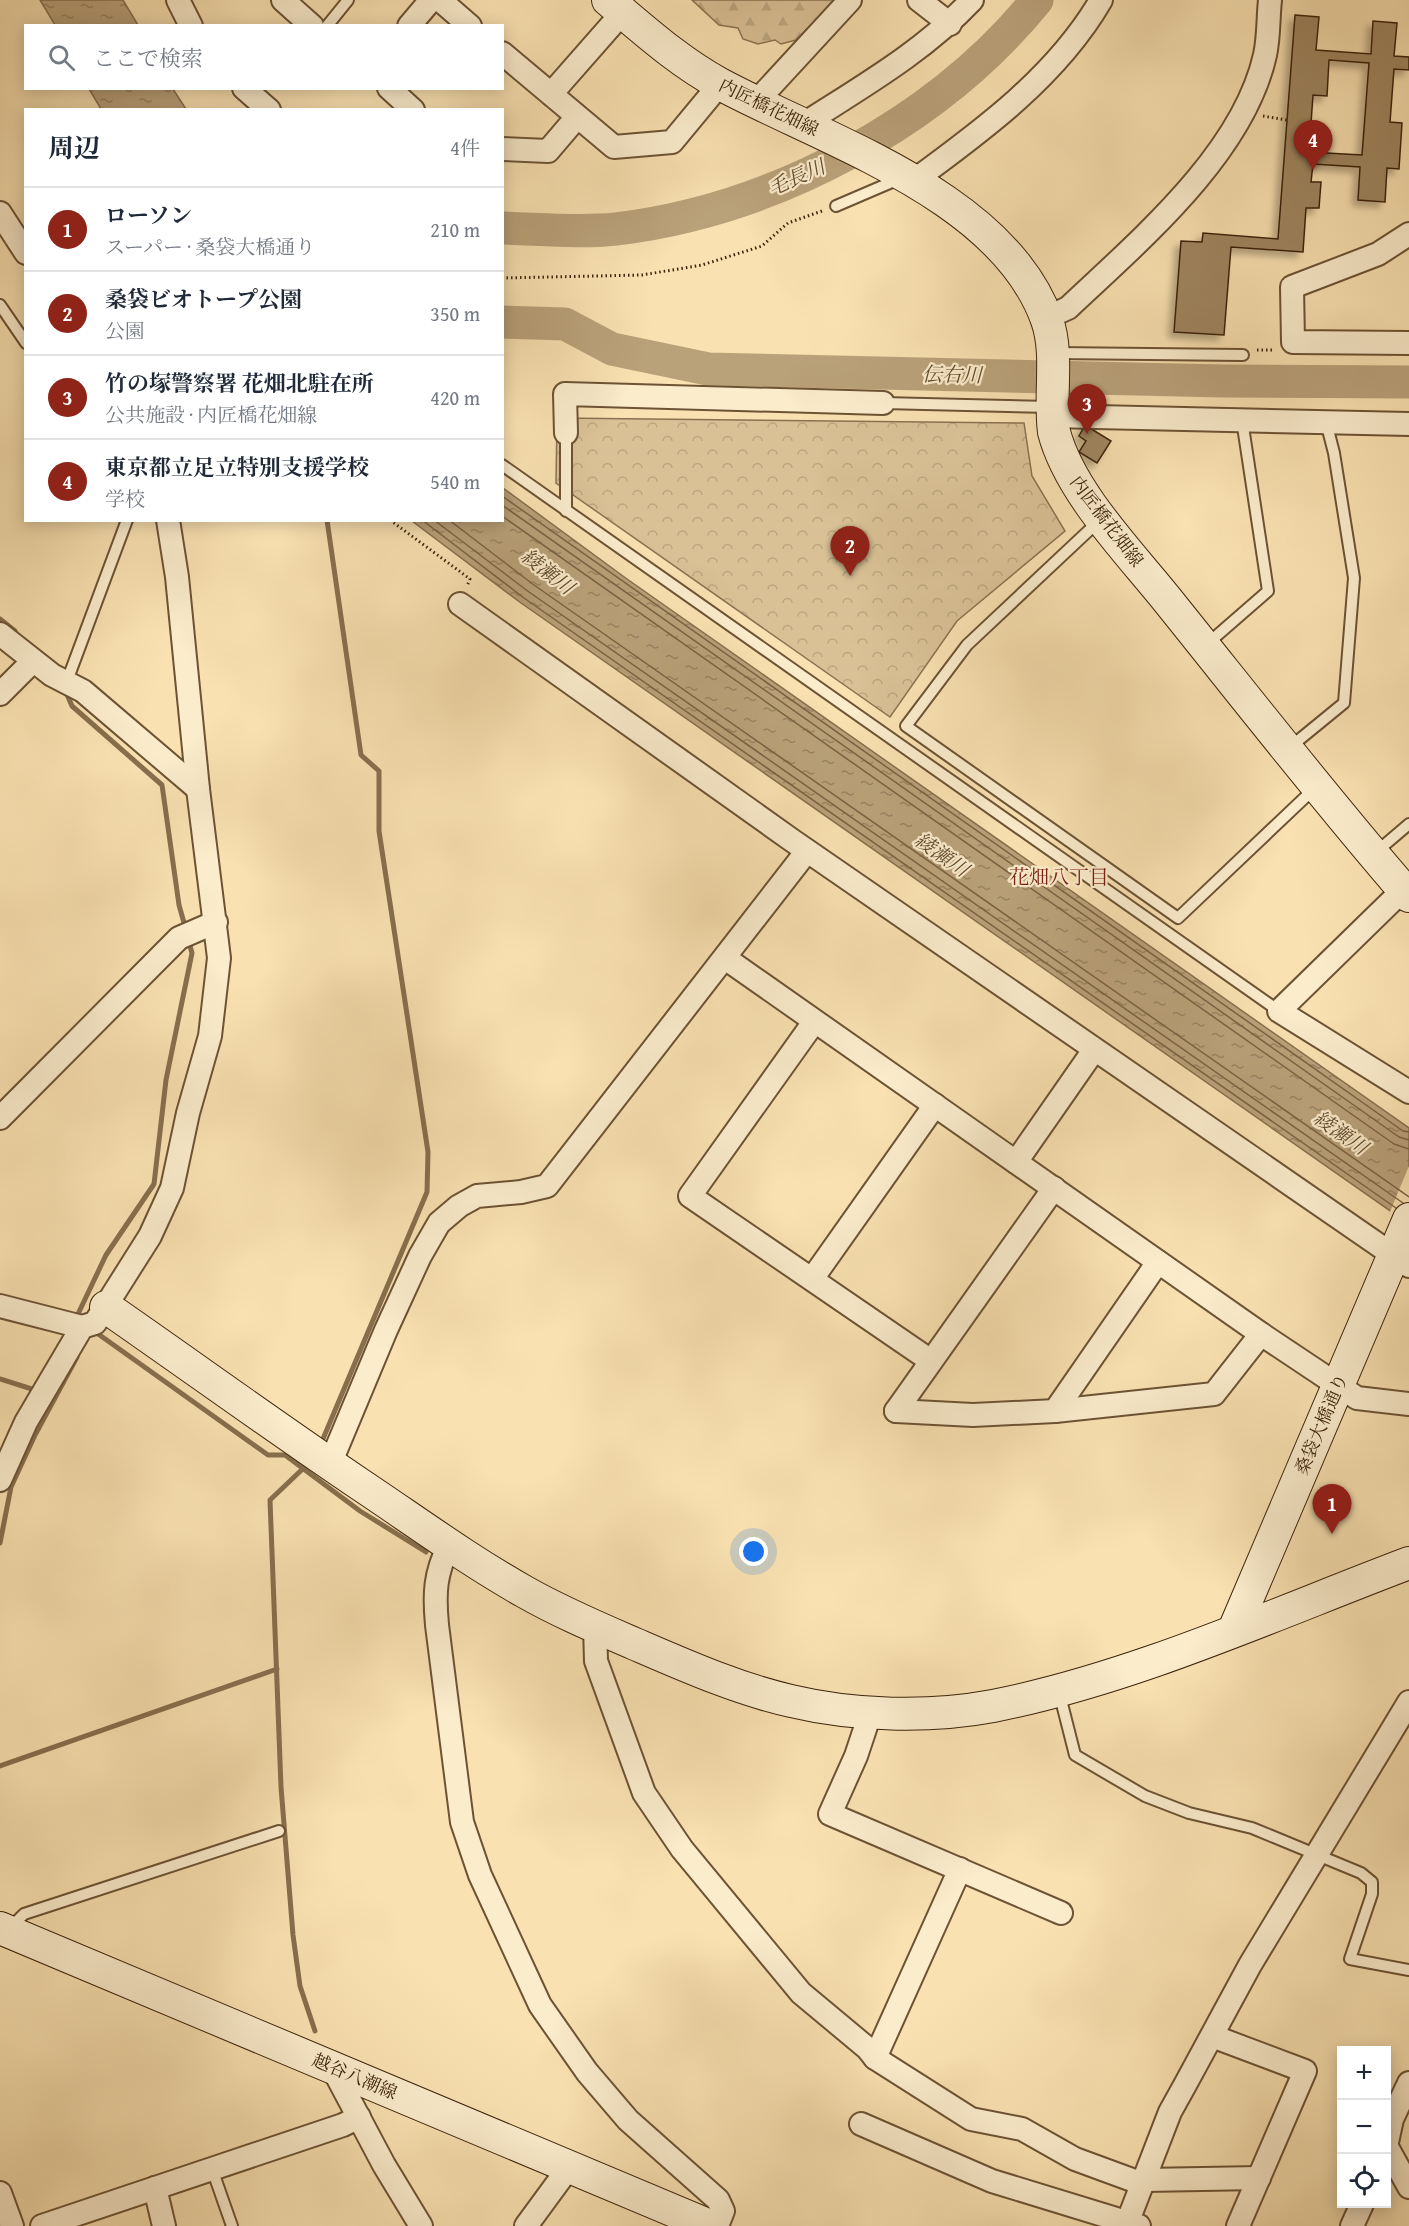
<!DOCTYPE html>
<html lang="ja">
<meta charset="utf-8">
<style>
:root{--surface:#fff;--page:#f6f6f7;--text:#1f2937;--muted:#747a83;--line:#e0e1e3;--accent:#8f2418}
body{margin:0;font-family:"Gentium Book Plus","Noto Serif JP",serif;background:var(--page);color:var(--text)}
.controls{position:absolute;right:18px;bottom:18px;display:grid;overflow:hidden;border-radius:0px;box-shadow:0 3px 15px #0003}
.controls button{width:54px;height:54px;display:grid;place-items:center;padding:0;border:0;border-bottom:2px solid var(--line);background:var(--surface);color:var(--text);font:30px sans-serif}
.you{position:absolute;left:754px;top:1552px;width:21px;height:21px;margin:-15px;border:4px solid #fff;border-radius:50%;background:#1a73e8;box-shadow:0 0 0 9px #1a73e833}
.badge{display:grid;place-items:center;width:39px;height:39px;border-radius:50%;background:var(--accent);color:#fff;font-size:20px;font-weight:700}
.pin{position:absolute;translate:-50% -50px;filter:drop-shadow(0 2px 3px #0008)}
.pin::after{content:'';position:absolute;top:32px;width:21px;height:18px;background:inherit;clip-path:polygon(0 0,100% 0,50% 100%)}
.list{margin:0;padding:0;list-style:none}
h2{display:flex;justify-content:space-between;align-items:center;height:78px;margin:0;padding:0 24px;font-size:26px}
h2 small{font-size:20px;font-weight:400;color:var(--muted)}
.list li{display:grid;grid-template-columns:39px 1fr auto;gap:18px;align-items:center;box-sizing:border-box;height:84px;padding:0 24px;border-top:2px solid var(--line)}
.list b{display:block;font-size:22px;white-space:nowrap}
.list p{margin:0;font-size:20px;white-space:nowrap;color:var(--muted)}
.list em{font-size:20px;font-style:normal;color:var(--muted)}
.icon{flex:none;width:33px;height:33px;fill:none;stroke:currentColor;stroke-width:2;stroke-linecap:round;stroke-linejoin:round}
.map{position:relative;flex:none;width:1409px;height:2226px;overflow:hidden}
.search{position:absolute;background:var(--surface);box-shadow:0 3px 15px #0003;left:24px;top:24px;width:480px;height:66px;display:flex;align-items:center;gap:15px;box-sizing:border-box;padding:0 21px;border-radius:0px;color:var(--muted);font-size:22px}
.panel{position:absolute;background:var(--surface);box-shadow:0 3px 15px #0003;left:24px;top:108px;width:480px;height:414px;border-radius:0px}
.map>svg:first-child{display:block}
.forest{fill:url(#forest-firs);stroke:#8b7250;stroke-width:1.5}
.park{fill:url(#park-crowns);stroke:#8b7250;stroke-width:1.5}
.water{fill:url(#water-ripples);stroke:#876f4d;stroke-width:1.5}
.pier{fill:#f9e1b1}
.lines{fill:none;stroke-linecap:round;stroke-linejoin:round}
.shore{stroke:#7b6242;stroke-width:1.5}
.stream{stroke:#876f4d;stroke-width:5}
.river{stroke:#b9a179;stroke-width:33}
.building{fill:#9f8661;stroke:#3d240b;stroke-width:1.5;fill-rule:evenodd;filter:url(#shadow)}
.lane-casing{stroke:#6c5334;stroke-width:14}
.street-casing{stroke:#6c5334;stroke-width:26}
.secondary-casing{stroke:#3d240b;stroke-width:34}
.path{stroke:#3d240b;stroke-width:3;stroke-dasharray:1.5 3;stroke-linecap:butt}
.lane{stroke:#fbeccc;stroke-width:10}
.street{stroke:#fbeccc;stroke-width:22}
.secondary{stroke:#fbeccc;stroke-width:32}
.labels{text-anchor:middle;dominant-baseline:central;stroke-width:4.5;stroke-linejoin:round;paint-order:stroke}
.street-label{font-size:18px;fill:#3d240b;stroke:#fbeccc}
.water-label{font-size:20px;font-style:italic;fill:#624a2c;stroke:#fbeccc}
.neighbourhood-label{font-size:20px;fill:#7a1f14;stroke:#fbeccc}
</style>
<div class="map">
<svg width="1409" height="2226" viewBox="0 0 1409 2226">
<defs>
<pattern id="forest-firs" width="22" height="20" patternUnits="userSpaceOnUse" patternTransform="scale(1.5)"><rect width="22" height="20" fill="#d9c195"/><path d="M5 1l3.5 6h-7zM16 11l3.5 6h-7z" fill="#bba67f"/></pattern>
<pattern id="park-crowns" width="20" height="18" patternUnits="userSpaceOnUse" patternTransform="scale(1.5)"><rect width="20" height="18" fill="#d9c195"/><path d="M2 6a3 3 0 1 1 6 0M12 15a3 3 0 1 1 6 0" fill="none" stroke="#bba67f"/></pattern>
<pattern id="water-ripples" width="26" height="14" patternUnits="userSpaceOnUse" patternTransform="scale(1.5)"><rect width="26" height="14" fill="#b9a179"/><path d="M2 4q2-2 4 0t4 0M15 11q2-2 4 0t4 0" fill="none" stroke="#988361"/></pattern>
<filter id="shadow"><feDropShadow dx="-5.5" dy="5.5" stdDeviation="3" flood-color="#0004"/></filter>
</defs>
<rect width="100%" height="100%" fill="#f9e1b1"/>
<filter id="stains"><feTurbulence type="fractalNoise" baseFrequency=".00333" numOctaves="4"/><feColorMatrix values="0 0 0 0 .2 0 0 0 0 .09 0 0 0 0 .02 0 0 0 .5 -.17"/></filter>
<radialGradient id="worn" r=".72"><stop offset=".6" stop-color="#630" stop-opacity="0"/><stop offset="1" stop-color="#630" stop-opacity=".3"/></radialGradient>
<path class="forest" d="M692 0H836L796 40 781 44 775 40 758 44 743 39 738 28 719 25Z"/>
<path class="park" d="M557 418 1024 423 1032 476 1065 531 957 621 890 717 556 483Z"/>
<g class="water">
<path d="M40 0H123L138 25H55Z"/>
<path d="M89 89H173L186 109H101Z"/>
<path d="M503 488 627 579 1409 1128V1224L521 603 412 521 502 520Z"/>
</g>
<path class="pier" d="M1409 1166V1227L1389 1214Z"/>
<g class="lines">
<g class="shore">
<path d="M502 496 1403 1131 1409 1132"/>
<path d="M502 505 1399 1137 1409 1140"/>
<path d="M502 516 1394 1144 1409 1149"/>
<path d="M422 520 524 598 1396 1208"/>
<path d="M434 520 529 592 1403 1203"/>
<path d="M449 520 534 585 1409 1197"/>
</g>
<g class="stream">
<path d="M0 619 15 631"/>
<path d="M65 690 72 706 162 785 179 905 186 930"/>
<path d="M83 1320 78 1314 106 1255 154 1184 166 1080 192 953 188 939"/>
<path d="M94 1331 268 1455H285L360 1511 426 1552"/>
<path d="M0 1379 38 1391"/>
<path d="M320 1446 427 1192 428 1152 379 831V771L361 755 327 520"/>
<path d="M311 1461 270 1500 281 1787 293 1935 300 1986 315 2031"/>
<path d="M0 1543 11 1487 35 1435 77 1357"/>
<path d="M0 1766 277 1669"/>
</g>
<g class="river">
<path d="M502 228C540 229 579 233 616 229 774 210 937 123 1037 0"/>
<path d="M502 322 565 324 612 349 708 369 1223 381 1409 382"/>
</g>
</g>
<g class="building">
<path d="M1295 15 1319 17 1316 50 1371 54 1373 21 1397 23 1394 56 1409 57V70L1394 69 1390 122 1402 123 1399 169 1387 168 1385 202 1358 200 1360 167 1313 164 1311 182H1321L1319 208H1306L1303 252 1231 247 1224 335 1174 332 1181 241 1202 242 1203 233 1278 239ZM1329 60 1369 63 1362 155 1309 152 1313 95 1327 96Z"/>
<path d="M1085 425 1111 441 1097 463 1079 452 1086 441 1079 436Z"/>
</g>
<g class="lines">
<g class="lane-casing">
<g id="lane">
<path d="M327 26 348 0"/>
<path d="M836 206 899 179"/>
<path d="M0 305 26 343"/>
<path d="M1055 353 1243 355"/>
<path d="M883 403 1051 407"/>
<path d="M566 433V511"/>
<path d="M502 465 1279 1011"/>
<path d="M1100 520 967 645 906 726 1178 918 1316 787"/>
<path d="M1206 645 1268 591 1242 420"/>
<path d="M67 681 127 520"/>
<path d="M1289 748 1344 703 1354 578 1334 453 1326 422"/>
<path d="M1375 853 1409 824"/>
<path d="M1059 1692 1075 1755 1145 1796 1189 1813 1252 1828 1361 1873 1372 1882V1894L1350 1959 1409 1970"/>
<path d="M10 1928 24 1914 279 1831"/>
<path d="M212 2169 232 2226"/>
</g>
</g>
<g class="street-casing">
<g id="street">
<path d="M178 0 191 26"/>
<path d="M283 0 312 26"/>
<path d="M440 0 470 26"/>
<path d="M919 0 950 24"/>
<path d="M409 26 431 0"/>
<path d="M502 53 614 147 672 142 720 84"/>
<path d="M244 88 269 110"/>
<path d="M389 88 413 110"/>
<path d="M551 94 623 12"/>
<path d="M756 102 850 0"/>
<path d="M804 124C863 86 923 52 972 0"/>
<path d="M502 149 548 151 577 117"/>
<path d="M912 182C982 131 1057 76 1101 0"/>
<path d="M0 213 26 253"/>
<path d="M1409 234 1378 254 1292 287 1293 342 1409 343"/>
<path d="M1046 318 1068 308C1139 241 1243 154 1265 55 1269 37 1268 18 1270 0"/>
<path d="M1052 416 1409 424"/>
<path d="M566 433 565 394 883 403"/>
<path d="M460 604 793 841 1409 1266"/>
<path d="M0 634 52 675 83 691 198 789"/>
<path d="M0 694 33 661"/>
<path d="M1403 890 1279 1011 1409 1092"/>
<path d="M725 958 1261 1334 1357 1398 1409 1404"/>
<path d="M814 1022 690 1196 931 1361"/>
<path d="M0 1118 179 938 216 922"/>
<path d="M1016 1162 1094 1050"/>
<path d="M812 1279 935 1105"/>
<path d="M0 1306 82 1327"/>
<path d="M896 1411 973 1415 1055 1411 1214 1394 1261 1334"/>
<path d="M896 1411 1054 1188"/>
<path d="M1055 1411 1158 1262"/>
<path d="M330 1464 386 1330 420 1256 439 1223 459 1206 477 1196 521 1192 547 1186 807 851"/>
<path d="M0 1480 26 1422 82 1327 95 1323 150 1236 172 1188 188 1113 210 1036 219 958 198 789 177 577 168 520"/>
<path d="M449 1545C435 1574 434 1593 437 1625L462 1822 480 1875 540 2005 587 2072 628 2120 718 2200 723 2211 717 2226"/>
<path d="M595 1627 596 1661 644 1793 682 1849 801 1993 867 2048 875 2058 971 2119 1022 2129 1075 2159 1143 2184"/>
<path d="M871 1711 856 1756 830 1814 1061 1913"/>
<path d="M1212 2036 1305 2071 1238 2226"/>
<path d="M875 2058 960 1869"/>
<path d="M332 2067 384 2165 421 2226"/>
<path d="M861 2124 992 2181 1139 2226"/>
<path d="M1386 2147 1392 2119 1409 2083"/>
<path d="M1387 2147 1409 2187"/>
<path d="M1145 2180 1259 2178"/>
<path d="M155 2188 164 2226"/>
<path d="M0 2193 12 2226"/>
<path d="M42 2226 343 2125 359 2117"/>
<path d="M526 2226 570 2166"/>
<path d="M1126 2226 1170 2112 1185 2085 1250 1965 1409 1702"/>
<path d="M1352 2226 1362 2204"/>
</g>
</g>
<g class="secondary-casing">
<g id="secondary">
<path d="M608 0C644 30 679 62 720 84 826 141 1003 196 1047 320 1059 354 1049 395 1054 432 1070 494 1134 557 1173 607 1251 704 1328 803 1409 896"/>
<path d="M106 1307C191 1366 275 1427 361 1485 415 1521 468 1560 525 1592 560 1612 598 1628 635 1644 686 1666 738 1689 791 1701 854 1716 929 1718 993 1706 1134 1678 1274 1614 1409 1563"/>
<path d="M1234 1630 1409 1219"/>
<path d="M0 1928 710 2226"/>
</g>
</g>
<g class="path">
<path d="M1263 116 1287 120"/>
<path d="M502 278 642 275 702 265 762 246 788 223 822 211"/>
<path d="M1257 350H1275"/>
<path d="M390 520 470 579 467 586"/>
</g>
<use href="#lane" class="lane"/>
<use href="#street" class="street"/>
<use href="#secondary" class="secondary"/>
</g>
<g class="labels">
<g class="street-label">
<text transform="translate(769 107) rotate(26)">内匠橋花畑線</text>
<text transform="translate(1107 521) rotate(53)">内匠橋花畑線</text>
<text transform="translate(1321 1424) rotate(-67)">桑袋大橋通り</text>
<text transform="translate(355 2076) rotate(23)">越谷八潮線</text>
</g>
<g class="water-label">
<text transform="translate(796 177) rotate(-24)">毛長川</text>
<text transform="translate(952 374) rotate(1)">伝右川</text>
<text transform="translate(548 571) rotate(38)">綾瀬川</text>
<text transform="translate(942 854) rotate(35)">綾瀬川</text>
<text transform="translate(1341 1132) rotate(35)">綾瀬川</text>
</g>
<g class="neighbourhood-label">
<text x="1059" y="876">花畑八丁目</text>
</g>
</g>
<rect width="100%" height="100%" filter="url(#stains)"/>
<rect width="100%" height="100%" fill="url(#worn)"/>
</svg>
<div class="controls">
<button>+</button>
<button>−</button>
<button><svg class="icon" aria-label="locate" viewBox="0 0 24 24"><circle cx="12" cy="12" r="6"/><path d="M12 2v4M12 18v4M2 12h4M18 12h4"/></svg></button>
</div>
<div class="you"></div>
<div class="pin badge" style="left:1332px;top:1534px">1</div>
<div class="pin badge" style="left:850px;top:576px">2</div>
<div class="pin badge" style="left:1087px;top:434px">3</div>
<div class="pin badge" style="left:1313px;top:170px">4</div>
<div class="search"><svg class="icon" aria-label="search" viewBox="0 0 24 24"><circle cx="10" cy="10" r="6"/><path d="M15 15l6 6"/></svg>ここで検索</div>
<section class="panel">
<h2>周辺<small>4件</small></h2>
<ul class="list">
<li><span class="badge">1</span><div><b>ローソン</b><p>スーパー · 桑袋大橋通り</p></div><em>210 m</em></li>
<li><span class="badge">2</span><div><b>桑袋ビオトープ公園</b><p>公園</p></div><em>350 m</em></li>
<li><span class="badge">3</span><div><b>竹の塚警察署 花畑北駐在所</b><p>公共施設 · 内匠橋花畑線</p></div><em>420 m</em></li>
<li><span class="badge">4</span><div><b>東京都立足立特別支援学校</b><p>学校</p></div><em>540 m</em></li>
</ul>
</section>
</div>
